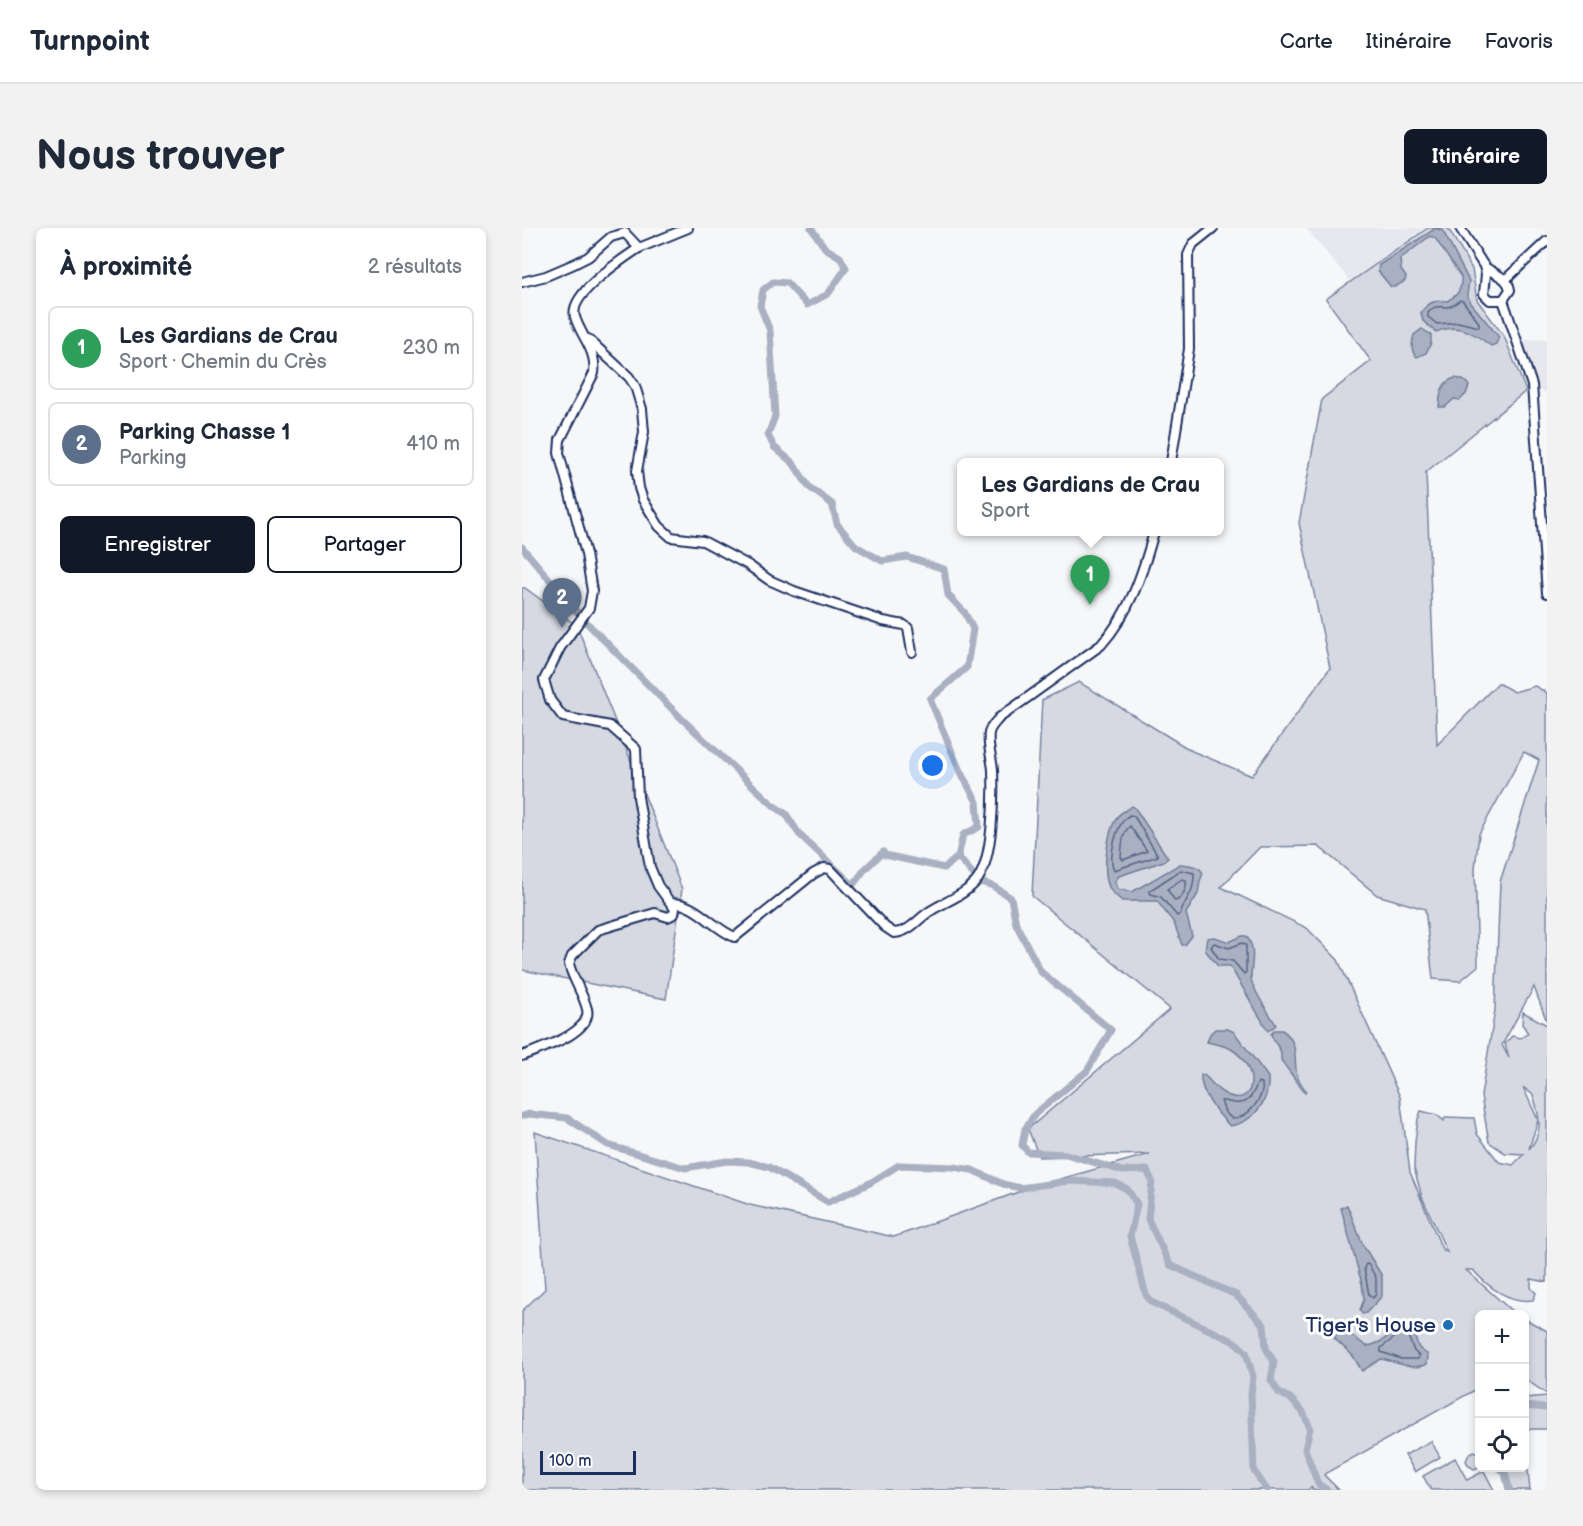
<!DOCTYPE html>
<html lang="fr">
<meta charset="utf-8">
<style>
:root{--surface:#fff;--page:#f2f2f3;--text:#1f2937;--muted:#747a83;--line:#e0e1e3;--accent:#111827}
body{margin:0;font-family:"Balsamiq Sans",sans-serif;background:var(--page);color:var(--text)}
.controls{position:absolute;right:18px;bottom:18px;display:grid;overflow:hidden;border-radius:9px;box-shadow:0 3px 9px #0003}
.controls button{width:54px;height:54px;display:grid;place-items:center;padding:0;border:0;border-bottom:2px solid var(--line);background:var(--surface);color:var(--text);font:30px sans-serif}
.scale{position:absolute;left:18px;bottom:15px;width:96px;box-sizing:border-box;padding-left:6px;border:3px solid #1b2f5e;border-top:0;font-size:16px;line-height:21px;white-space:nowrap;color:#1b2f5e;-webkit-text-stroke:4px #fff;paint-order:stroke}
.you{position:absolute;left:411px;top:538px;width:21px;height:21px;margin:-15px;border:4px solid #fff;border-radius:50%;background:#1a73e8;box-shadow:0 0 0 9px #1a73e833}
.badge{display:grid;place-items:center;width:39px;height:39px;border-radius:50%;background:var(--accent);color:#fff;font-size:20px;font-weight:700}
.pin{position:absolute;translate:-50% -50px;filter:drop-shadow(0 2px 3px #0008)}
.pin::after{content:'';position:absolute;top:32px;width:21px;height:18px;background:inherit;clip-path:polygon(0 0,100% 0,50% 100%)}
.popup{position:absolute;left:435px;top:230px;width:267px;height:78px;box-sizing:border-box;display:grid;place-content:center;border-radius:9px;background:var(--surface);filter:drop-shadow(0 2px 4px #0005);font-size:20px;white-space:nowrap;color:var(--muted)}
.popup b{font-size:22px;color:var(--text)}
.popup::after{content:'';position:absolute;left:50%;top:100%;margin-left:-12px;border:12px solid transparent;border-top-color:var(--surface)}
.list{margin:0;padding:0;list-style:none}
h2{display:flex;justify-content:space-between;align-items:center;height:78px;margin:0;padding:0 24px;font-size:26px}
h2 small{font-size:20px;font-weight:400;color:var(--muted)}
.list li{display:grid;grid-template-columns:39px 1fr auto;gap:18px;align-items:center;box-sizing:border-box;height:84px;margin:0 12px 12px;padding:0 12px;border:2px solid var(--line);border-radius:9px}
.list b{display:block;font-size:22px;white-space:nowrap}
.list p{margin:0;font-size:20px;white-space:nowrap;color:var(--muted)}
.list em{font-size:20px;font-style:normal;color:var(--muted)}
.actions{display:flex;gap:12px;padding:18px 24px}
.actions a{flex:1;padding:14px 0;border:2px solid var(--accent);border-radius:9px;text-align:center;font-size:21px;color:var(--accent)}
.actions .main{background:var(--accent);color:#fff}
.icon{flex:none;width:33px;height:33px;fill:none;stroke:currentColor;stroke-width:2;stroke-linecap:round;stroke-linejoin:round}
.map{position:relative;flex:none;width:1025px;height:1262px;overflow:hidden;border-radius:9px}
header{display:flex;align-items:center;gap:36px;box-sizing:border-box;height:84px;padding:0 30px;background:var(--surface);border-bottom:2px solid var(--line)}
header strong{font-size:28px}
nav{display:flex;gap:33px;margin-inline-start:auto;font-size:21px}
.intro{display:flex;align-items:center;justify-content:space-between;box-sizing:border-box;height:144px;padding:0 36px}
h1{margin:0;font-size:42px}
.button{padding:15px 27px;border-radius:9px;background:var(--accent);color:#fff;font-size:21px;font-weight:700}
main{display:flex;gap:36px;padding:0 36px}
aside{flex:1;background:var(--surface);border-radius:9px;box-shadow:0 3px 9px #0003}
.map>svg:first-child{display:block}
.built{fill:#e6e8ee}
.green{fill:#d6d9e2;stroke:#7884a0;stroke-width:1.5;fill-rule:evenodd}
.water{fill:#a9b0c1;stroke:#707c99;stroke-width:1.5}
.lines{fill:none;stroke-linecap:round;stroke-linejoin:round}
.shore{stroke:#546386;stroke-width:1.5}
.canal{stroke:#a9b0c1;stroke-width:7}
.street-casing{stroke:#1b2f5e;stroke-width:12}
.street{stroke:#fff;stroke-width:8}
.poi-dot{fill:#1f6fb2;stroke:#fff;stroke-width:2}
.labels{text-anchor:middle;dominant-baseline:central;stroke-width:6;stroke-linejoin:round;paint-order:stroke}
.poi-label{font-size:21px;fill:#1b2f5e;stroke:#fff;text-anchor:end}
</style>
<header>
<strong>Turnpoint</strong>
<nav><a>Carte</a><a>Itinéraire</a><a>Favoris</a></nav>
</header>
<div class="intro"><h1>Nous trouver</h1><a class="button">Itinéraire</a></div>
<main>
<aside>
<h2>À proximité<small>2 résultats</small></h2>
<ul class="list">
<li><span class="badge" style="background:#2e9e5b">1</span><div><b>Les Gardians de Crau</b><p>Sport · Chemin du Crès</p></div><em>230 m</em></li>
<li><span class="badge" style="background:#5c6f8a">2</span><div><b>Parking Chasse 1</b><p>Parking</p></div><em>410 m</em></li>
</ul>
<div class="actions"><a class="main">Enregistrer</a><a>Partager</a></div>
</aside>
<div class="map">
<svg width="1025" height="1262" viewBox="0 0 1025 1262">
<rect width="100%" height="100%" fill="#f6f7f9"/>
<filter id="ink" filterUnits="userSpaceOnUse"><feTurbulence type="fractalNoise" baseFrequency=".0167" numOctaves="2"/><feDisplacementMap in="SourceGraphic" scale="12" xChannelSelector="R" yChannelSelector="G"/><feConvolveMatrix kernelMatrix="1 2 1 2 8 2 1 2 1" color-interpolation-filters="sRGB"/></filter>
<g filter="url(#ink)">
<g class="built">
<path d="M784 0H903L828 53Z"/>
<path d="M1025 111V165L1017 162 1001 112Z"/>
</g>
<g class="green">
<path d="M906 0H926L950 41 955 72 982 108 1004 163 904 244 915 517 976 455 992 464 1013 458 1025 465V794L1012 759 980 817 987 830 983 816 990 808 999 810 1006 805 1000 796 1001 784 1025 797V1054L1009 1051V1060L1014 1065 1011 1072C987 1075 966 1059 951 1042H944L993 1086H957V1155L953 1162 804 1245 802 1247 817 1262H791L789 1259 786 1262H0V1083L23 1061 13 904 228 977 372 1009 513 958 628 926 517 929 506 901 648 781 510 668 520 472 557 454 670 523 730 548 808 440 777 295 800 171 849 133 804 71ZM1002 524 1017 532 978 654 973 782 959 868 967 914 983 925 1002 926 991 937 977 934 955 906 952 890 923 889 922 893 915 887 899 883 896 891 893 914 892 940 900 969 925 1024 920 1021 888 944 878 869 816 732 785 700 699 659 738 619 796 618 855 667 903 681 911 751 938 753 956 738 953 640 957 606ZM1001 859 1011 867C1017 885 1022 906 1007 921L1016 892Z"/>
<path d="M0 360H3L55 398 160 661 144 771 0 742Z"/>
<path d="M1003 1091 1025 1103V1166L1003 1151Z"/>
<path d="M1025 1168V1201H1003V1170Z"/>
<path d="M909 1213 918 1229 893 1244 883 1227Z"/>
<path d="M952 1223 957 1225V1239L952 1241 947 1238 944 1233 947 1226Z"/>
<path d="M933 1230 945 1252 962 1243 972 1262H909L901 1248Z"/>
<path d="M1003 1239 1006 1243 1008 1262H990L985 1244 980 1240Z"/>
</g>
<g class="water">
<path d="M914 0 921 3 947 53 945 67 949 75 977 109 974 116 969 118C952 105 936 94 914 104L901 93 899 85C905 75 913 71 925 73 936 67 940 62 939 49L913 10 908 8 878 31 879 42 884 49 883 53 873 59H869L856 43 857 37Z"/>
<path d="M900 101 909 107V115L904 125 895 129C888 124 890 114 892 107Z"/>
<path d="M933 150C939 151 944 152 947 158L944 166 938 172 932 171 923 179H917C918 166 919 154 933 150Z"/>
<path d="M610 578 613 580 646 630 642 633 597 648 593 653 596 661 610 664 658 636C666 637 677 637 681 645L678 653 676 666 664 685 670 708 663 717H660L652 695 635 673H600C596 669 589 665 587 659 580 643 585 604 595 589 599 584 605 582 610 578Z"/>
<path d="M720 708H724C735 720 729 736 729 750 730 762 748 786 754 797L746 803 708 738H696L683 722 685 710 693 709 707 714Z"/>
<path d="M693 801H706L712 804 746 849C748 873 732 894 708 898 697 887 677 864 679 847H682C690 854 693 861 703 866 735 882 738 838 709 821 702 817 693 816 685 814L688 806Z"/>
<path d="M753 802H760C779 814 770 835 776 850 778 854 781 859 784 863L783 865 759 832V824L750 809 749 806Z"/>
<path d="M825 977 841 1017 860 1048V1068L844 1085 840 1086 838 1082 842 1071 840 1056 819 980Z"/>
<path d="M888 1097 897 1120 906 1127 905 1136C892 1144 873 1133 859 1131L840 1143 831 1128 812 1110 818 1104 832 1109 844 1118C855 1117 870 1109 873 1098L883 1101Z"/>
</g>
<g class="lines">
<g class="shore">
<path d="M938 72 941 73 957 95V99L936 94 915 96 906 89V85C912 77 915 79 924 79 929 79 934 75 938 72Z"/>
<path d="M608 587 612 588 636 628 592 642C586 630 594 594 608 587Z"/>
<path d="M608 598 625 623 601 632 599 629C600 619 600 604 608 598Z"/>
<path d="M659 642 672 645C672 668 664 668 658 686L655 688 639 669 629 666 627 663Z"/>
<path d="M660 651 664 652C665 659 661 671 653 673L645 661Z"/>
<path d="M720 715 724 717V744L722 746 711 733 697 731 689 719 692 715 707 720Z"/>
<path d="M736 854 740 855C743 870 725 891 710 891L703 884 699 873C704 872 707 875 713 875 728 877 731 865 736 854Z"/>
<path d="M844 1036 847 1037 854 1050V1066L851 1070 847 1067 842 1040Z"/>
<path d="M877 1106 886 1108 892 1123 897 1128 896 1131H879L859 1124V1120Z"/>
</g>
<g class="canal">
<path d="M289 0 303 20 318 29 324 40 306 66 285 77 265 55 251 54 241 62 238 78 248 103 253 188 246 207 252 219 271 235 287 259 310 276 315 296 334 318 360 333 385 329 422 341 426 367 443 385 451 401 445 439 408 471 438 543 455 574 457 599 441 607 436 629 452 647"/>
<path d="M0 319 56 385"/>
<path d="M64 394 159 490 251 577 264 586 277 606 331 657 343 641 361 624 363 627 422 640 436 629"/>
<path d="M458 654 471 658 489 670 494 696 519 744 589 802 565 843 513 886 503 901 500 917 506 924 544 926 600 943 625 942 630 953 626 991 648 1037 714 1067 742 1097 744 1120 752 1134 749 1152 757 1165 768 1170 781 1184 788 1200 783 1221 796 1256 805 1262"/>
<path d="M0 888 7 886 45 890 86 917 163 940 205 933 226 934 247 939 306 974 348 955 377 937 432 939 450 942 481 956 498 960 547 953 593 955 605 961 615 976 608 1008 624 1067 629 1074 713 1114 724 1124 731 1149 729 1166 732 1243 745 1262"/>
<path d="M1002 1178 1025 1180"/>
<path d="M978 1240 983 1245 987 1262"/>
</g>
<g class="street-casing">
<g id="street">
<path d="M938 0 962 38 964 46 962 66 968 72H981L988 62C986 48 972 47 962 38"/>
<path d="M103 5 117 20 166 0"/>
<path d="M984 51 1025 13"/>
<path d="M0 54 24 48 52 36 66 29 89 9 103 5"/>
<path d="M981 72 1010 157 1025 365"/>
<path d="M66 111 107 149 113 158 120 181 122 204 115 243 117 260 121 272 137 298 149 309 181 313 226 337 247 352 272 363 361 393 382 397 386 400 390 424"/>
<path d="M649 234 667 121 666 27 671 16 691 0"/>
<path d="M150 675C175 675 191 701 213 709L291 646 302 640 308 641 363 699 372 705C389 704 396 690 410 682 425 673 446 665 456 651 471 628 472 570 471 542 470 530 465 517 467 505 468 499 473 495 477 490L579 417C608 385 621 344 632 304"/>
<path d="M0 828C17 821 71 805 65 781 61 765 51 752 47 736L50 728 76 702 133 685 146 689 152 686 153 681 136 658 128 639 116 569 114 521 88 498 41 489 28 472 22 452 38 420 67 380 70 363 64 326 37 225 38 212 72 145C75 122 59 109 53 89 46 66 101 31 117 20"/>
</g>
</g>
<use href="#street" class="street"/>
</g>
</g>
<circle class="poi-dot" cx="926" cy="1097" r="6"/>
<g class="labels">
<g class="poi-label">
<text x="914" y="1097">Tiger's House</text>
</g>
</g>
</svg>
<div class="controls">
<button>+</button>
<button>−</button>
<button><svg class="icon" aria-label="locate" viewBox="0 0 24 24"><circle cx="12" cy="12" r="6"/><path d="M12 2v4M12 18v4M2 12h4M18 12h4"/></svg></button>
</div>
<div class="scale">100 m</div>
<div class="you"></div>
<div class="pin badge" style="left:568px;top:377px;background:#2e9e5b">1</div>
<div class="popup"><b>Les Gardians de Crau</b>Sport</div>
<div class="pin badge" style="left:40px;top:400px;background:#5c6f8a">2</div>
</div>
</main>
